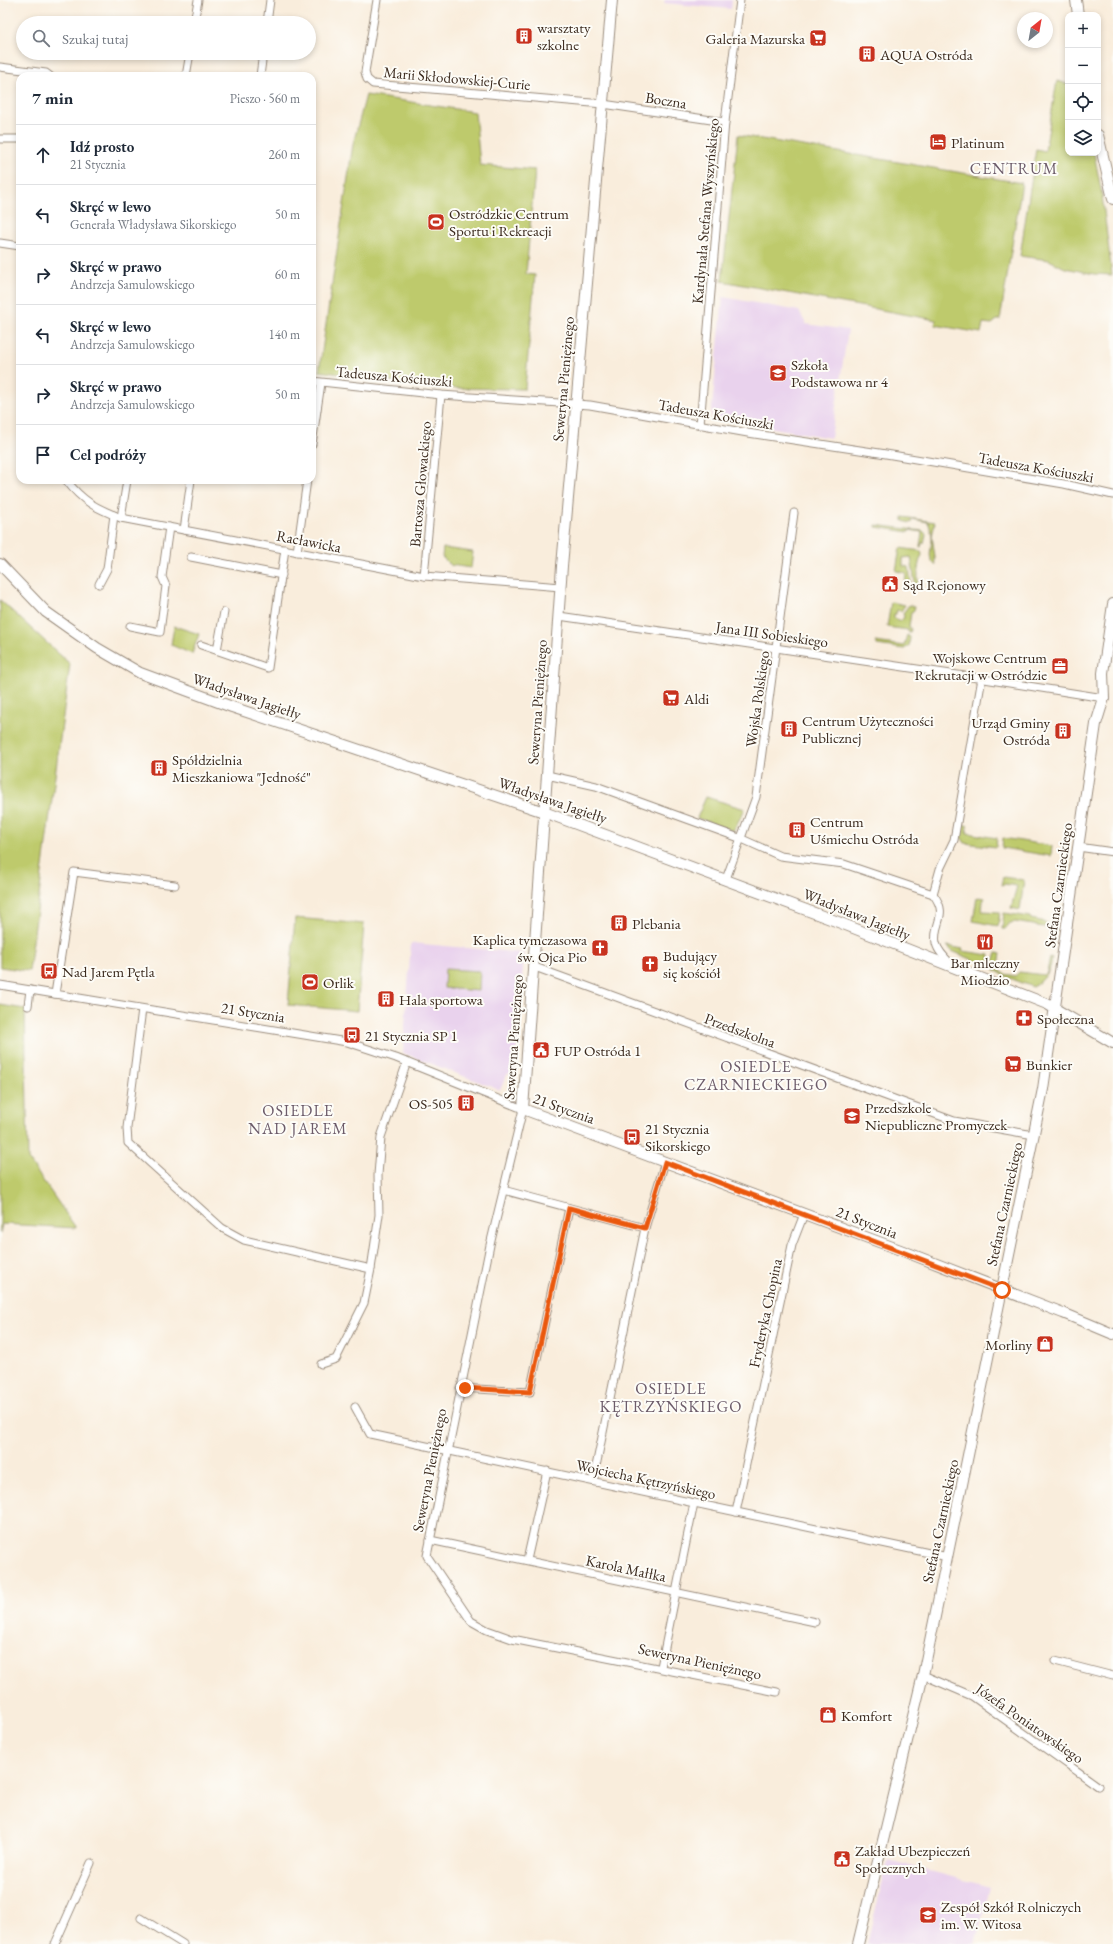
<!DOCTYPE html>
<html lang="pl">
<meta charset="utf-8">
<style>
:root{--surface:#fff;--page:#f2f2f3;--text:#1f2937;--muted:#747a83;--line:#e0e1e3}
body{margin:0;font-family:"EB Garamond",serif;background:var(--page);color:var(--text)}
.controls{position:absolute;right:12px;top:12px;display:grid;overflow:hidden;border-radius:8px;box-shadow:0 2px 6px #0003}
.controls button{width:36px;height:36px;display:grid;place-items:center;padding:0;border:0;border-bottom:1px solid var(--line);background:var(--surface);color:var(--text);font:20px sans-serif}
.compass{position:absolute;left:1017px;top:12px;width:36px;height:36px;border-radius:50%;background:var(--surface);box-shadow:0 2px 6px #0003;rotate:31deg}
.stop{position:absolute;width:12px;height:12px;margin:-9px;border:3px solid #ea580c;border-radius:50%;background:#fff}
.stop.end{background:#ea580c;border-color:#fff;box-shadow:0 1px 4px #0008}
.list{margin:0;padding:0;list-style:none}
h2{display:flex;justify-content:space-between;align-items:center;height:52px;margin:0;padding:0 16px;font-size:17px}
h2 small{font-size:13px;font-weight:400;color:var(--muted)}
.list li{display:grid;grid-template-columns:26px 1fr auto;gap:12px;align-items:center;box-sizing:border-box;height:60px;padding:0 16px;border-top:1px solid var(--line)}
.list b{display:block;font-size:15px;white-space:nowrap}
.list p{margin:0;font-size:13px;white-space:nowrap;color:var(--muted)}
.list em{font-size:13px;font-style:normal;color:var(--muted)}
.icon{flex:none;width:22px;height:22px;fill:none;stroke:currentColor;stroke-width:2;stroke-linecap:round;stroke-linejoin:round}
.map{position:relative;flex:none;width:1113px;height:1944px;overflow:hidden}
.search{position:absolute;background:var(--surface);box-shadow:0 2px 6px #0003;left:16px;top:16px;width:300px;height:44px;display:flex;align-items:center;gap:10px;box-sizing:border-box;padding:0 14px;border-radius:22px;color:var(--muted);font-size:15px}
.panel{position:absolute;background:var(--surface);box-shadow:0 2px 6px #0003;left:16px;top:72px;width:300px;height:412px;border-radius:12px}
.map>svg:first-child{display:block}
.built{fill:#e9d2ed}
.green{fill:#beca6c;stroke:#7c7a45}
.lines{fill:none;stroke-linecap:round;stroke-linejoin:round}
.street-casing{stroke:#9a8c7d;stroke-width:9}
.secondary-casing{stroke:#9a8c7d;stroke-width:12}
.street{stroke:#fff;stroke-width:7}
.secondary{stroke:#fff;stroke-width:10}
.route{stroke:#ea580c;stroke-width:5}
.labels{text-anchor:middle;dominant-baseline:central;stroke-width:4;stroke-linejoin:round;paint-order:stroke}
.poi-label{font-size:15px;fill:#3b2a1e;stroke:#fdfcf7;text-anchor:start}
.street-label{font-size:15px;fill:#3b2a1e;stroke:#fdfcf7}
.neighbourhood-label{font-size:16px;letter-spacing:1px;fill:#6d5c6a;stroke:#fdfcf7}
</style>
<div class="map">
<svg width="1113" height="1944" viewBox="0 0 1113 1944">
<rect width="100%" height="100%" fill="#fdfcf7"/>
<filter id="ink" filterUnits="userSpaceOnUse"><feTurbulence type="fractalNoise" baseFrequency=".025" numOctaves="2"/><feDisplacementMap in="SourceGraphic" scale="8" xChannelSelector="R" yChannelSelector="G"/><feConvolveMatrix kernelMatrix="1 2 1 2 8 2 1 2 1" color-interpolation-filters="sRGB"/></filter>
<filter id="wash" filterUnits="userSpaceOnUse"><feTurbulence type="fractalNoise" baseFrequency=".012" numOctaves="4" result="noise"/><feDisplacementMap in="SourceGraphic" scale="16" xChannelSelector="R" yChannelSelector="G"/><feGaussianBlur stdDeviation="0.9" result="paint"/><feColorMatrix in="noise" values="0 0 0 0 0 0 0 0 0 0 0 0 0 0 0 0 0 1.4 0 .05"/><feComposite in="paint" operator="in"/></filter>
<g filter="url(#wash)">
<rect width="100%" height="100%" fill="#f9eddc"/>
<g class="built">
<path d="M665 0H732L731 9 664 3Z"/>
<path d="M723 297 799 311 806 324 848 330 831 438 711 417Z"/>
<path d="M411 943 524 953 515 1074H507L500 1090 403 1053Z"/>
<path d="M888 1860 990 1887 975 1944H867Z"/>
</g>
<g class="green">
<path d="M1057 81 1068 84V153H1094L1102 195 1112 275 1094 274 1065 268 1049 260 1020 256 1036 149 1045 151Z"/>
<path d="M366 95 475 112 480 165 535 170 526 274 535 275 525 389 435 388 319 371 353 144Z"/>
<path d="M738 135 1022 183 1000 320H997L992 324 983 323 981 333 935 325 936 320 722 281Z"/>
<path d="M903 517 935 522 932 536 936 565C926 559 932 548 932 538 932 533 930 527 928 522L912 519 911 523 903 521Z"/>
<path d="M876 525 923 531 926 534 924 543H922L921 547H920L922 532 909 530V532L876 527Z"/>
<path d="M443 548 473 552 471 568 450 565 442 557Z"/>
<path d="M900 548 921 551 922 555C917 564 918 574 918 583L916 585 915 584 911 557 903 558V566L909 567 911 584 905 583 906 573 896 571Z"/>
<path d="M0 600 70 664 29 971 0 967Z"/>
<path d="M891 602 905 605 901 611 897 610 896 614H894V618L897 621H901L904 617 903 613 909 605 915 606 914 610 911 613 909 626 911 630 910 632H908V630L887 627Z"/>
<path d="M174 626 199 634 192 654 171 645Z"/>
<path d="M907 635 910 637 909 646 904 649 877 645 875 642 904 646Z"/>
<path d="M706 797 745 809 733 831 697 818Z"/>
<path d="M963 824 968 826 967 833 997 838 996 847 965 843 961 837Z"/>
<path d="M1003 838 1052 846 1051 856 1002 848Z"/>
<path d="M1003 877 1024 880 1020 910 1011 908 1017 886 1004 884 1001 885Z"/>
<path d="M977 897 985 898 983 901 982 911 1000 912 998 926 973 921Z"/>
<path d="M1004 913 1030 917 1031 919 1041 921 1056 929 1015 922 1010 923 1005 929H1002Z"/>
<path d="M295 918 364 924 357 1011 288 1005Z"/>
<path d="M947 946 963 949 962 951 990 955 988 966 952 951Z"/>
<path d="M997 953 1001 954 998 969 1005 974 1015 976 1019 972 1044 975 1047 972 1050 958 1052 959C1050 972 1044 980 1033 987L1007 977 995 970 993 964Z"/>
<path d="M445 969 480 971 479 991 444 988Z"/>
<path d="M0 1005 25 1009 28 1159 76 1228 2 1224 0 1233Z"/>
</g>
</g>
<g filter="url(#ink)">
<g class="lines">
<g class="street-casing">
<g id="street">
<path d="M377 0 365 72 367 79 373 84 603 104 725 122"/>
<path d="M194 23 198 0"/>
<path d="M267 23 270 0"/>
<path d="M0 67 46 73 50 76"/>
<path d="M186 76 190 53"/>
<path d="M260 76 263 53"/>
<path d="M0 139H20"/>
<path d="M0 243 20 246"/>
<path d="M312 381 441 395 590 405 748 433 886 454 1064 484 1113 495"/>
<path d="M700 425 725 122 740 0"/>
<path d="M312 444 321 383"/>
<path d="M66 480C83 502 96 508 121 518L424 576 561 587"/>
<path d="M121 518 127 480"/>
<path d="M184 530 191 480"/>
<path d="M297 552 307 480"/>
<path d="M191 557 282 575"/>
<path d="M424 576 441 395"/>
<path d="M99 584 107 569 114 515"/>
<path d="M559 616 978 678 1104 698"/>
<path d="M130 626 160 632 166 586 162 577 169 527"/>
<path d="M201 645 268 668 285 549"/>
<path d="M217 650 224 612"/>
<path d="M547 775 596 786 742 839 780 856 844 864 933 894 940 869 954 840 982 678"/>
<path d="M1078 847 1113 852"/>
<path d="M726 879 756 797 794 513"/>
<path d="M933 894C950 916 932 923 936 943 938 952 947 960 953 966"/>
<path d="M532 966 954 1121 1034 1135"/>
<path d="M0 985 347 1042 396 1058 523 1109 490 1245 427 1556 471 1621 487 1630 512 1639 777 1692"/>
<path d="M55 994 74 872 175 885"/>
<path d="M28 1006 30 990"/>
<path d="M142 1009 127 1128 128 1143 222 1228 244 1240 371 1269 379 1215 378 1175 381 1137 407 1062"/>
<path d="M503 1190 645 1228"/>
<path d="M321 1364 336 1359 364 1303 371 1269"/>
<path d="M460 1388 530 1392 569 1208"/>
<path d="M355 1407 370 1434 948 1557"/>
<path d="M593 1481 645 1228 665 1162"/>
<path d="M736 1512 792 1245 804 1214"/>
<path d="M430 1540 815 1622"/>
<path d="M527 1560 547 1471"/>
<path d="M1055 1661 1113 1676"/>
<path d="M661 1667 694 1503"/>
<path d="M923 1675 972 1696 1098 1786"/>
<path d="M141 1918 183 1944"/>
<path d="M55 1944 91 1863"/>
</g>
</g>
<g class="secondary-casing">
<g id="secondary">
<path d="M612 0 562 566 523 1109 903 1251 1063 1313 1113 1334"/>
<path d="M1076 0 1078 15"/>
<path d="M1098 135 1113 199"/>
<path d="M0 564 46 612 97 648 140 673 232 707 544 812 833 920 1047 1004 1113 1043"/>
<path d="M858 1944 923 1675 1043 1089 1096 724 1104 698 1103 673 1113 604"/>
</g>
</g>
<use href="#street" class="street"/>
<use href="#secondary" class="secondary"/>
</g>
</g>
<g class="lines" filter="url(#ink)">
<path class="route" d="M465 1388 530 1392 569 1208 645 1228 665 1162 1002 1290"/>
</g>
<defs>
<g id="building-square" transform="scale(0.9)"><rect x="-9" y="-9" width="18" height="18" rx="4" fill="#c8321e" stroke="#fdfcf7"/><path d="M-4-6H4V6H1V3H-1V6H-4ZM-2.5-4.3h1.7v1.8h-1.7ZM.8-4.3h1.7v1.8H.8ZM-2.5-1h1.7V.8h-1.7ZM.8-1h1.7V.8H.8Z" fill="#fff"/></g>
<g id="supermarket-square" transform="scale(0.9)"><rect x="-9" y="-9" width="18" height="18" rx="4" fill="#c8321e" stroke="#fdfcf7"/><path d="M-6-5.5h2.5l.6 2H6L4.5 2H-2.5L-4.4-4H-6ZM-1.5 3.2a1.3 1.3 0 1 0 .1 0ZM3 3.2a1.3 1.3 0 1 0 .1 0Z" fill="#fff"/></g>
<g id="hotel-square" transform="scale(0.9)"><rect x="-9" y="-9" width="18" height="18" rx="4" fill="#c8321e" stroke="#fdfcf7"/><path d="M-6-4.5h1.5V1H6V5H4.5V3h-9V5H-6ZM-4 0a1.8 1.8 0 1 1 3.6 0ZM.5 0V-2.5h3Q6-2.5 6 0Z" fill="#fff"/></g>
<g id="stadium-square" transform="scale(0.9)"><rect x="-9" y="-9" width="18" height="18" rx="4" fill="#c8321e" stroke="#fdfcf7"/><path d="M0-5a6.5 5 0 1 0 0 10a6.5 5 0 1 0 0-10ZM-3.5-1.8h7v3.6h-7Z" fill="#fff"/></g>
<g id="school-square" transform="scale(0.9)"><rect x="-9" y="-9" width="18" height="18" rx="4" fill="#c8321e" stroke="#fdfcf7"/><path d="M0-5L7-2L0 1L-7-2ZM-4 1L0 2.5L4 1V4Q0 6-4 4Z" fill="#fff"/></g>
<g id="civic-square" transform="scale(0.9)"><rect x="-9" y="-9" width="18" height="18" rx="4" fill="#c8321e" stroke="#fdfcf7"/><path d="M-.6-6.5H3V-4.5H.6V-3L4-1V1h2V6H-6V1h2V-1L-.6-3ZM-1.2 2.5V6h2.4V2.5Z" fill="#fff"/></g>
<g id="office-square" transform="scale(0.9)"><rect x="-9" y="-9" width="18" height="18" rx="4" fill="#c8321e" stroke="#fdfcf7"/><path d="M-6-3h4V-5.5h4V-3h4V5H-6ZM-1-4.5V-3h2v-1.5ZM-6 0V1H6V0Z" fill="#fff"/></g>
<g id="restaurant-square" transform="scale(0.9)"><rect x="-9" y="-9" width="18" height="18" rx="4" fill="#c8321e" stroke="#fdfcf7"/><path d="M-5-6h1v4h1v-4h1v4h1v-4h1v5L-1.5 .5V6h-2V.5L-5-1ZM5-6V6H3V1.5H1.5Q1.5-4 5-6Z" fill="#fff"/></g>
<g id="church-square" transform="scale(0.9)"><rect x="-9" y="-9" width="18" height="18" rx="4" fill="#c8321e" stroke="#fdfcf7"/><path d="M-1.2-6h2.4v3.5h3.3v2.4h-3.3V6h-2.4V-.1h-3.3v-2.4h3.3Z" fill="#fff"/></g>
<g id="bus-square" transform="scale(0.9)"><rect x="-9" y="-9" width="18" height="18" rx="4" fill="#c8321e" stroke="#fdfcf7"/><path d="M-5-6H5V4H4V6H2V4H-2V6H-4V4H-5ZM-3.5-4V0h7V-4ZM-3.5 1.2v1.5H-2V1.2ZM2 1.2v1.5H3.5V1.2Z" fill="#fff"/></g>
<g id="pharmacy-square" transform="scale(0.9)"><rect x="-9" y="-9" width="18" height="18" rx="4" fill="#c8321e" stroke="#fdfcf7"/><path d="M-2-6h4v4h4v4h-4v4h-4v-4h-4v-4h4Z" fill="#fff"/></g>
<g id="shop-square" transform="scale(0.9)"><rect x="-9" y="-9" width="18" height="18" rx="4" fill="#c8321e" stroke="#fdfcf7"/><path d="M-5-2.5h2.3a2.7 3.5 0 0 1 5.4 0H5L5.5 6h-11ZM-1.5-2.5h3a1.5 2.3 0 0 0-3 0Z" fill="#fff"/></g>
</defs>
<g fill-rule="evenodd">
<use href="#building-square" x="524" y="36"/>
<use href="#supermarket-square" x="818" y="38"/>
<use href="#building-square" x="867" y="54"/>
<use href="#hotel-square" x="938" y="142"/>
<use href="#stadium-square" x="436" y="222"/>
<use href="#school-square" x="778" y="373"/>
<use href="#civic-square" x="890" y="584"/>
<use href="#office-square" x="1060" y="666"/>
<use href="#supermarket-square" x="671" y="698"/>
<use href="#building-square" x="789" y="729"/>
<use href="#building-square" x="1063" y="731"/>
<use href="#building-square" x="159" y="768"/>
<use href="#building-square" x="797" y="830"/>
<use href="#building-square" x="619" y="923"/>
<use href="#restaurant-square" x="985" y="942"/>
<use href="#church-square" x="600" y="948"/>
<use href="#church-square" x="650" y="964"/>
<use href="#bus-square" x="49" y="971"/>
<use href="#stadium-square" x="310" y="982"/>
<use href="#building-square" x="386" y="999"/>
<use href="#pharmacy-square" x="1024" y="1018"/>
<use href="#bus-square" x="352" y="1035"/>
<use href="#civic-square" x="541" y="1050"/>
<use href="#supermarket-square" x="1013" y="1064"/>
<use href="#building-square" x="466" y="1103"/>
<use href="#school-square" x="852" y="1116"/>
<use href="#bus-square" x="632" y="1137"/>
<use href="#shop-square" x="1045" y="1344"/>
<use href="#shop-square" x="828" y="1715"/>
<use href="#civic-square" x="842" y="1859"/>
<use href="#school-square" x="928" y="1915"/>
</g>
<g class="labels">
<g class="poi-label">
<text x="537" y="27">warsztaty<tspan x="537" dy="17">szkolne</tspan></text>
<text x="805" y="38" text-anchor="end">Galeria Mazurska</text>
<text x="880" y="54">AQUA Ostróda</text>
<text x="951" y="142">Platinum</text>
<text x="449" y="213">Ostródzkie Centrum<tspan x="449" dy="17">Sportu i Rekreacji</tspan></text>
<text x="791" y="364">Szkoła<tspan x="791" dy="17">Podstawowa nr 4</tspan></text>
<text x="903" y="584">Sąd Rejonowy</text>
<text x="1047" y="657" text-anchor="end">Wojskowe Centrum<tspan x="1047" dy="17">Rekrutacji w Ostródzie</tspan></text>
<text x="684" y="698">Aldi</text>
<text x="802" y="720">Centrum Użyteczności<tspan x="802" dy="17">Publicznej</tspan></text>
<text x="1050" y="722" text-anchor="end">Urząd Gminy<tspan x="1050" dy="17">Ostróda</tspan></text>
<text x="172" y="759">Spółdzielnia<tspan x="172" dy="17">Mieszkaniowa "Jedność"</tspan></text>
<text x="810" y="821">Centrum<tspan x="810" dy="17">Uśmiechu Ostróda</tspan></text>
<text x="632" y="923">Plebania</text>
<text x="587" y="939" text-anchor="end">Kaplica tymczasowa<tspan x="587" dy="17">św. Ojca Pio</tspan></text>
<text x="663" y="955">Budujący<tspan x="663" dy="17">się kościół</tspan></text>
<text x="985" y="962" text-anchor="middle">Bar mleczny<tspan x="985" dy="17">Miodzio</tspan></text>
<text x="62" y="971">Nad Jarem Pętla</text>
<text x="323" y="982">Orlik</text>
<text x="399" y="999">Hala sportowa</text>
<text x="1037" y="1018">Społeczna</text>
<text x="365" y="1035">21 Stycznia SP 1</text>
<text x="554" y="1050">FUP Ostróda 1</text>
<text x="1026" y="1064">Bunkier</text>
<text x="453" y="1103" text-anchor="end">OS-505</text>
<text x="865" y="1107">Przedszkole<tspan x="865" dy="17">Niepubliczne Promyczek</tspan></text>
<text x="645" y="1128">21 Stycznia<tspan x="645" dy="17">Sikorskiego</tspan></text>
<text x="1032" y="1344" text-anchor="end">Morliny</text>
<text x="841" y="1715">Komfort</text>
<text x="855" y="1850">Zakład Ubezpieczeń<tspan x="855" dy="17">Społecznych</tspan></text>
<text x="941" y="1906">Zespół Szkół Rolniczych<tspan x="941" dy="17">im. W. Witosa</tspan></text>
</g>
<g class="street-label">
<text transform="translate(457 78) rotate(5)">Marii Skłodowskiej-Curie</text>
<text transform="translate(666 100) rotate(9)">Boczna</text>
<text transform="translate(705 211) rotate(-85)">Kardynała Stefana Wyszyńskiego</text>
<text transform="translate(394 376) rotate(5)">Tadeusza Kościuszki</text>
<text transform="translate(563 379) rotate(-85)">Seweryna Pieniężnego</text>
<text transform="translate(716 414) rotate(10)">Tadeusza Kościuszki</text>
<text transform="translate(1036 467) rotate(10)">Tadeusza Kościuszki</text>
<text transform="translate(420 484) rotate(-85)">Bartosza Głowackiego</text>
<text transform="translate(309 541) rotate(11)">Racławicka</text>
<text transform="translate(772 634) rotate(8)">Jana III Sobieskiego</text>
<text transform="translate(247 696) rotate(19)">Władysława Jagiełły</text>
<text transform="translate(757 699) rotate(-82)">Wojska Polskiego</text>
<text transform="translate(537 702) rotate(-86)">Seweryna Pieniężnego</text>
<text transform="translate(553 800) rotate(19)">Władysława Jagiełły</text>
<text transform="translate(1058 885) rotate(-82)">Stefana Czarnieckiego</text>
<text transform="translate(857 914) rotate(22)">Władysława Jagiełły</text>
<text transform="translate(253 1012) rotate(9)">21 Stycznia</text>
<text transform="translate(740 1030) rotate(20)">Przedszkolna</text>
<text transform="translate(513 1037) rotate(-86)">Seweryna Pieniężnego</text>
<text transform="translate(564 1108) rotate(20)">21 Stycznia</text>
<text transform="translate(1004 1204) rotate(-78)">Stefana Czarnieckiego</text>
<text transform="translate(867 1222) rotate(21)">21 Stycznia</text>
<text transform="translate(765 1313) rotate(-78)">Fryderyka Chopina</text>
<text transform="translate(429 1470) rotate(-79)">Seweryna Pieniężnego</text>
<text transform="translate(646 1479) rotate(12)">Wojciecha Kętrzyńskiego</text>
<text transform="translate(940 1521) rotate(-78)">Stefana Czarnieckiego</text>
<text transform="translate(626 1568) rotate(12)">Karola Małłka</text>
<text transform="translate(700 1661) rotate(12)">Seweryna Pieniężnego</text>
<text transform="translate(1030 1723) rotate(35)">Józefa Poniatowskiego</text>
</g>
<g class="neighbourhood-label">
<text x="1014" y="168">CENTRUM</text>
<text x="756" y="1066">OSIEDLE<tspan x="756" dy="18">CZARNIECKIEGO</tspan></text>
<text x="298" y="1110">OSIEDLE<tspan x="298" dy="18">NAD JAREM</tspan></text>
<text x="671" y="1388">OSIEDLE<tspan x="671" dy="18">KĘTRZYŃSKIEGO</tspan></text>
</g>
</g>
</svg>
<div class="controls">
<button>+</button>
<button>−</button>
<button><svg class="icon" aria-label="locate" viewBox="0 0 24 24"><circle cx="12" cy="12" r="6"/><path d="M12 2v4M12 18v4M2 12h4M18 12h4"/></svg></button>
<button><svg class="icon" aria-label="layers" viewBox="0 0 24 24"><path d="M12 4l9 5-9 5-9-5zM3 14l9 5 9-5"/></svg></button>
</div>
<svg class="compass" viewBox="-18 -18 36 36"><path d="M0-13l5 13h-10z" fill="#e53935"/><path d="M0 13l5-13h-10z" fill="#747a83"/></svg>
<div class="stop" style="left:1002px;top:1290px"></div>
<div class="stop end" style="left:465px;top:1388px"></div>
<div class="search"><svg class="icon" aria-label="search" viewBox="0 0 24 24"><circle cx="10" cy="10" r="6"/><path d="M15 15l6 6"/></svg>Szukaj tutaj</div>
<section class="panel">
<h2>7 min<small>Pieszo · 560 m</small></h2>
<ul class="list">
<li><svg class="icon" aria-label="ahead" viewBox="0 0 24 24"><path d="M12 20V5M6 11l6-6 6 6"/></svg><div><b>Idź prosto</b><p>21 Stycznia</p></div><em>260 m</em></li>
<li><svg class="icon" aria-label="left" viewBox="0 0 24 24"><path d="M17 20v-9H6M10 6l-5 5 5 5"/></svg><div><b>Skręć w lewo</b><p>Generała Władysława Sikorskiego</p></div><em>50 m</em></li>
<li><svg class="icon" aria-label="right" viewBox="0 0 24 24"><path d="M7 20v-9h11M14 6l5 5-5 5"/></svg><div><b>Skręć w prawo</b><p>Andrzeja Samulowskiego</p></div><em>60 m</em></li>
<li><svg class="icon" aria-label="left" viewBox="0 0 24 24"><path d="M17 20v-9H6M10 6l-5 5 5 5"/></svg><div><b>Skręć w lewo</b><p>Andrzeja Samulowskiego</p></div><em>140 m</em></li>
<li><svg class="icon" aria-label="right" viewBox="0 0 24 24"><path d="M7 20v-9h11M14 6l5 5-5 5"/></svg><div><b>Skręć w prawo</b><p>Andrzeja Samulowskiego</p></div><em>50 m</em></li>
<li><svg class="icon" aria-label="arrive" viewBox="0 0 24 24"><path d="M6 21V4h12l-3 4 3 4H6"/></svg><div><b>Cel podróży</b></div></li>
</ul>
</section>
</div>
